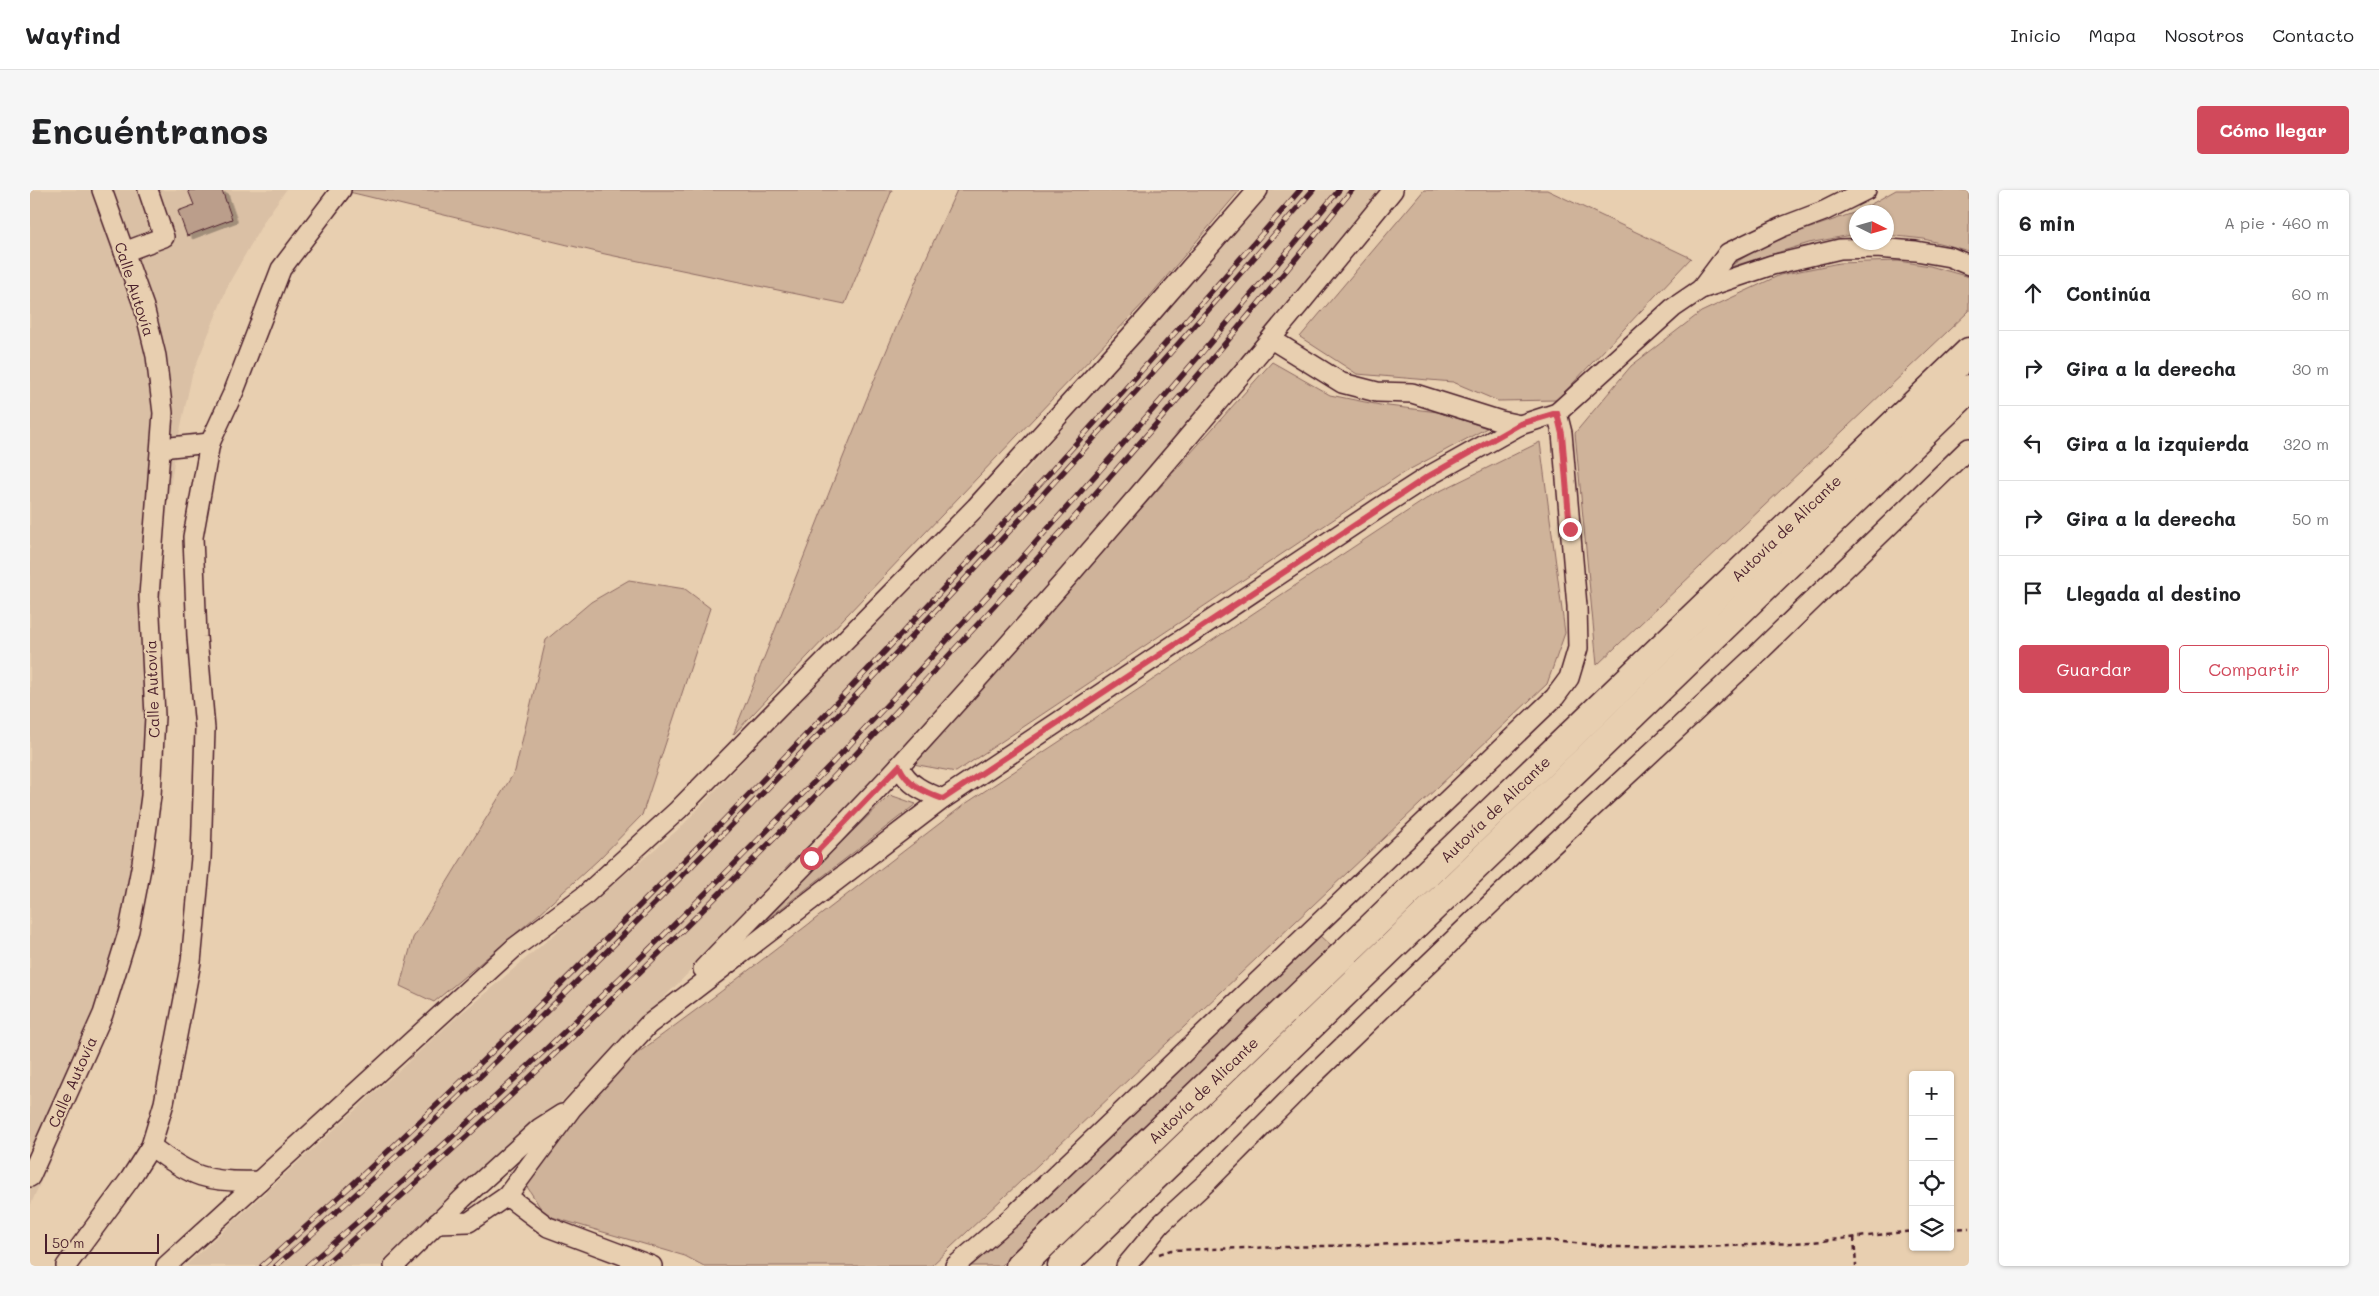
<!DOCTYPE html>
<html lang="es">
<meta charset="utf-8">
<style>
:root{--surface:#fff;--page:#f6f6f6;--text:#202124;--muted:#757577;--line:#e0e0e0;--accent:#d1495b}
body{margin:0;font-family:Mali,sans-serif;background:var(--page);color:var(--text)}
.controls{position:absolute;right:15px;bottom:15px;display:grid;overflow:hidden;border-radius:5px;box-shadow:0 1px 4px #0004}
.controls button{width:45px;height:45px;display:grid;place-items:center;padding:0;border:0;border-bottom:1px solid var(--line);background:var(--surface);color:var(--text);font:25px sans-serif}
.compass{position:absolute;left:1819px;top:15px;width:45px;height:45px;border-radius:50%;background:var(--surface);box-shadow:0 1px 4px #0004;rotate:95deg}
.scale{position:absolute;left:15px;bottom:12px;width:114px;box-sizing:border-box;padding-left:5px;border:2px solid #4a1f2b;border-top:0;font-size:14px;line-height:18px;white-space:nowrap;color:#4a1f2b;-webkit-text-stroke:4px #e8cfb0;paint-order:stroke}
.stop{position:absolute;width:15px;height:15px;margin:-11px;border:4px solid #d1495b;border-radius:50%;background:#fff}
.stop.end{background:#d1495b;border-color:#fff;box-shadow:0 1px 5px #0008}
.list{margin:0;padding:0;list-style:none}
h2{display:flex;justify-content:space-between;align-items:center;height:65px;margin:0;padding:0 20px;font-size:21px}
h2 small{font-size:16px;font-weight:400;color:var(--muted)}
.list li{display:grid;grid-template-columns:32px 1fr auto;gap:15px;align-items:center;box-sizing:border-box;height:75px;padding:0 20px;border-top:1px solid var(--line)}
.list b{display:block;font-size:19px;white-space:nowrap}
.list em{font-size:16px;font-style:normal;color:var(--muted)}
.actions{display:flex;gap:10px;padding:15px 20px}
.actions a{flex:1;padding:11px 0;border:1px solid var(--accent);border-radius:5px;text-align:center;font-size:18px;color:var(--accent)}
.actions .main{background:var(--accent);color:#fff}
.icon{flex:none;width:28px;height:28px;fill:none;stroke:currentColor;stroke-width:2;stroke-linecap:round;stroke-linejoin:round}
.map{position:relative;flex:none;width:1939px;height:1076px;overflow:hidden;border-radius:5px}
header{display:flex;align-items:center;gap:30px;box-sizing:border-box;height:70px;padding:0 25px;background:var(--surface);border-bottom:1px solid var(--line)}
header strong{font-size:24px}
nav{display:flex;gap:28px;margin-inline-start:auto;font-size:18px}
.intro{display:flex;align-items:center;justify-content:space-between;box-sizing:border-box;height:120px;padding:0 30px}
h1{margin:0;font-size:35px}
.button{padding:12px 22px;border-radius:5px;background:var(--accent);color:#fff;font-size:18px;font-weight:700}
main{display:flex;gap:30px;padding:0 30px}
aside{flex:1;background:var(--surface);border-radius:5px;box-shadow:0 1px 4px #0004}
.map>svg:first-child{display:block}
.built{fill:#dac0a5}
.green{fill:#cfb39a;stroke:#8c6962}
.building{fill:#bb9e8b;stroke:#4a1f2b;filter:url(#shadow)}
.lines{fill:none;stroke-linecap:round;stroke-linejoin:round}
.minor-casing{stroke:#4a1f2b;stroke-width:22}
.highway-casing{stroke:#4a1f2b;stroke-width:31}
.path{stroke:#4a1f2b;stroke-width:2.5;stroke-dasharray:5 4;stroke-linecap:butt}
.minor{stroke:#e8cfb0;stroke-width:19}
.highway{stroke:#e8cfb0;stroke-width:28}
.rail-casing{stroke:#4a1f2b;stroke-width:5.5}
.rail{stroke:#e8cfb0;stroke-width:4;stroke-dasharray:11;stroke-linecap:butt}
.route{stroke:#d1495b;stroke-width:6}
.labels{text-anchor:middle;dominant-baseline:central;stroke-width:4.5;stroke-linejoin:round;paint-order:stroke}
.street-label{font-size:15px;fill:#4a1f2b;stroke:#e8cfb0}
</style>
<header>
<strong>Wayfind</strong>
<nav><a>Inicio</a><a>Mapa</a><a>Nosotros</a><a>Contacto</a></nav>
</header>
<div class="intro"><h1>Encuéntranos</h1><a class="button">Cómo llegar</a></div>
<main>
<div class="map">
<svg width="1939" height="1076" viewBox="0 0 1939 1076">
<defs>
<filter id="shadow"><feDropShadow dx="5.5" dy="3" stdDeviation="0" flood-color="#0004"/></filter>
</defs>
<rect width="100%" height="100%" fill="#e8cfb0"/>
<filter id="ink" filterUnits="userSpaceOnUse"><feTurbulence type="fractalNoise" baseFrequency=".02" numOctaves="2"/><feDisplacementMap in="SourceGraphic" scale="10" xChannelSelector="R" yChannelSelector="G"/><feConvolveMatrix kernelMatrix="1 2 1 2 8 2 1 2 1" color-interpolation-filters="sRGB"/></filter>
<g filter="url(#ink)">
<g class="built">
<path d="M0 0H256L236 28 199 93 162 185 146 259 135 330 131 420 135 532 131 619 116 709 94 797 61 879 0 1016Z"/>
<path d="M1240 0H1355L1162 230 1011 404 872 559 758 682 527 916 473 961 352 1076H155L427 827 651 637 741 541 987 291Z"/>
</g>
<g class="green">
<path d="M311 0H862L815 114 575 64Z"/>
<path d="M927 0H1210L1120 106 703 545C777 363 844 178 927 0Z"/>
<path d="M1394 0H1517L1661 68 1527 210 1468 211 1423 192 1327 184 1270 147Z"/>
<path d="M1866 0H1939V61L1894 49 1857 45 1856 22H1826V44L1779 53 1697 78 1737 53 1829 21Z"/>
<path d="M1868 71 1900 76 1939 87V121L1567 475 1545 243 1601 176 1671 122 1750 85 1809 73Z"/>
<path d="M1242 172 1300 205 1350 215 1408 222 1457 238 1373 283 926 582 883 574Z"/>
<path d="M1510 252 1535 443 1517 494 901 1076H674L655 1066 515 1025 496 995 578 885 689 803 935 614 1402 305Z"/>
<path d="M599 390 655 399 680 418 612 625 568 670 509 724 404 812 370 796 383 748 485 581 516 450 561 412Z"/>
<path d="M860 605 886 614 708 752Z"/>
<path d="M1289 745 1302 757 989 1059 971 1076H939Z"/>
</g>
<path class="building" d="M158 0H192L202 29 157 46 148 21 164 15Z"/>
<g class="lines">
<g class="minor-casing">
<g id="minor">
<path d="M94 62 134 47 118 0"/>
<path d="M1671 99 1698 63 1752 37 1794 21 1836 0"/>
<path d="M1241 149 1312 193 1347 202 1382 203 1471 231 1490 235"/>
<path d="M180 253 204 201 251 79 311 0"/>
<path d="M869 576C878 595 894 602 913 609"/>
<path d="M673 779C738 711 806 645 869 576 1040 389 1204 196 1363 0"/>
<path d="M121 956C160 987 179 993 229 991"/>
<path d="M0 987 73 824 99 740 112 673 121 606 125 526 119 406 133 223 126 166 114 117 72 0"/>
<path d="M407 1033 439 1032 477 1006"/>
<path d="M36 1076 100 989 121 956 134 913 161 772 171 668 175 539 167 447 163 347 180 253 131 258"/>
<path d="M136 1076 484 758 554 706 648 620 946 317 1116 129 1228 0"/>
<path d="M364 1076 433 1008 510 938 532 924"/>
<path d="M622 1076 518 1037 477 1006 542 918 618 835 913 609 1349 318 1397 287 1490 235 1527 223 1643 118 1671 99 1742 75 1810 59 1846 58 1886 61 1920 67 1939 75"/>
<path d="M925 1076 983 1026 1525 507 1539 488 1548 458 1547 416 1532 243 1527 223"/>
<path d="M1096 1076 1131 1034 1177 992 1274 894 1501 675 1726 465 1939 258"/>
</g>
</g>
<g class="highway-casing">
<g id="highway">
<path d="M990 1076 1939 162"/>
<path d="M1032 1076 1939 199"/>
</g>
</g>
<g class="path">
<path d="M1920 1039 1939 1038"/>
<path d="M1824 1047 1826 1076"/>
<path d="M1129 1064 1141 1060 1409 1053 1502 1049 1587 1057 1656 1058 1783 1052 1883 1041"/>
</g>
<use href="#minor" class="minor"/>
<use href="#highway" class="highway"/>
<g class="rail-casing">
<g id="rail">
<path d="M232 1076C377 948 514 812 650 675 864 457 1070 231 1270 0"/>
<path d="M246 1076C387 952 520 819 652 686 870 464 1080 235 1283 0"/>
<path d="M277 1076C654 750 991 383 1309 0"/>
<path d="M293 1076C666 747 1010 386 1322 0"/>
</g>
</g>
<use href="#rail" class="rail"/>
</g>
</g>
<g class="lines" filter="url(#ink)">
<path class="route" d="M781 668 869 576C878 595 894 602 913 609L1397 287 1490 234 1527 223 1532 244 1540 339"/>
</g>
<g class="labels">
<g class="street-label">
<text transform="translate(105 99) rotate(72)">Calle Autovía</text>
<text transform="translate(1756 338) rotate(-44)">Autovía de Alicante</text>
<text transform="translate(122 499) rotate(-92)">Calle Autovía</text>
<text transform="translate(1465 619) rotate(-44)">Autovía de Alicante</text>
<text transform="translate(42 892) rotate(-66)">Calle Autovía</text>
<text transform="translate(1173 900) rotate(-44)">Autovía de Alicante</text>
</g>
</g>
</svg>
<div class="controls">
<button>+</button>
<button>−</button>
<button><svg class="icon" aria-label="locate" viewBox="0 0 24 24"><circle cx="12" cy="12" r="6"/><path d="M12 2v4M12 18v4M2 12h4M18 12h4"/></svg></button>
<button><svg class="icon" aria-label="layers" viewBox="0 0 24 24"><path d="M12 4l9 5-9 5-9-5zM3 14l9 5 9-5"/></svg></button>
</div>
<svg class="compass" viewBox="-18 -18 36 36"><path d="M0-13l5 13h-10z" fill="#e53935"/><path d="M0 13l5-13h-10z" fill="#757577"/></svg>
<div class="scale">50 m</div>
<div class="stop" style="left:781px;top:668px"></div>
<div class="stop end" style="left:1540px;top:339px"></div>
</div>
<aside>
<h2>6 min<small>A pie · 460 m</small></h2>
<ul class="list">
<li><svg class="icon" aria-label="ahead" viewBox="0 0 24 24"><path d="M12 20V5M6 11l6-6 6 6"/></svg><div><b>Continúa</b></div><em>60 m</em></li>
<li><svg class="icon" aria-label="right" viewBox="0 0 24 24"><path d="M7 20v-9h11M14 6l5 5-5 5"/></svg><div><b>Gira a la derecha</b></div><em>30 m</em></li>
<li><svg class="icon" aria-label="left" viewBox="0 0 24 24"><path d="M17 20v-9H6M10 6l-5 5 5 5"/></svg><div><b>Gira a la izquierda</b></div><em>320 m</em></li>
<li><svg class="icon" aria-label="right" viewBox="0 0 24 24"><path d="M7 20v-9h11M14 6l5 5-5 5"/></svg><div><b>Gira a la derecha</b></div><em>50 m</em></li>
<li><svg class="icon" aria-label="arrive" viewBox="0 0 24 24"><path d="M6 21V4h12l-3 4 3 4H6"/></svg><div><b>Llegada al destino</b></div></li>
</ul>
<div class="actions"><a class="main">Guardar</a><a>Compartir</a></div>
</aside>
</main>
